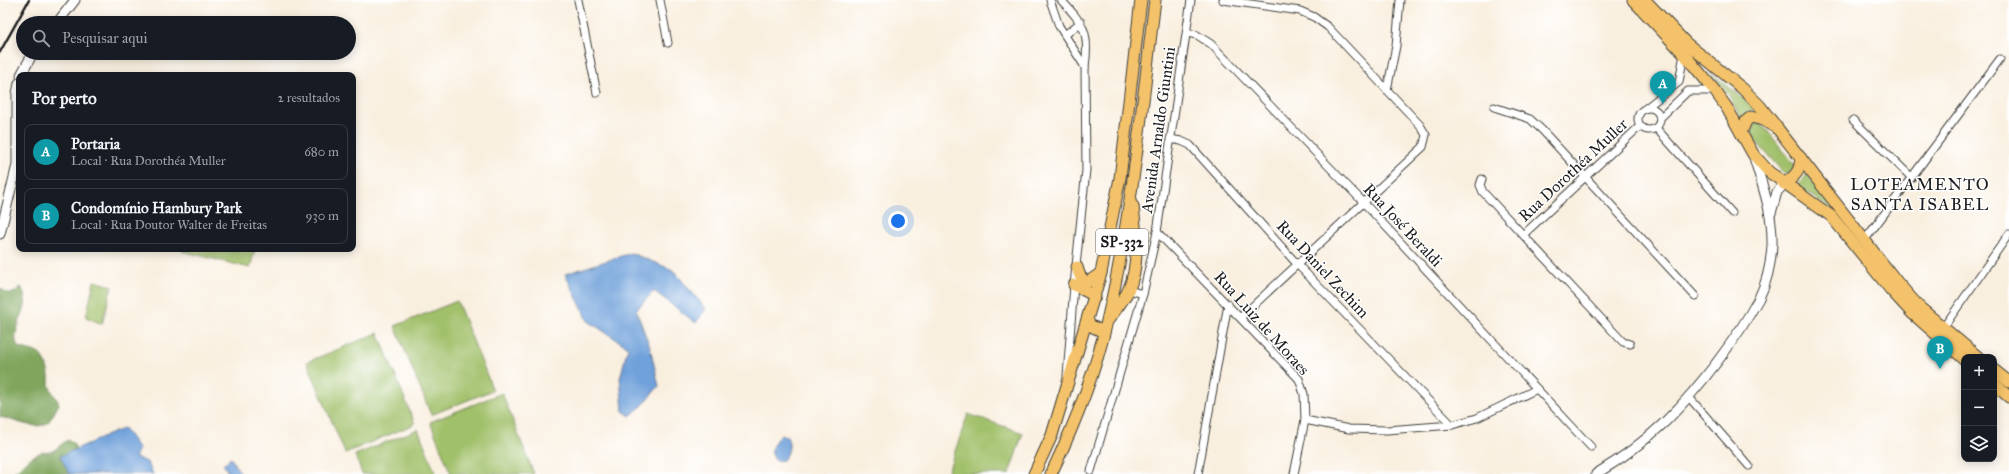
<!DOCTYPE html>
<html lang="pt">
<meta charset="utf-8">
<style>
:root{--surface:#171b24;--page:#242831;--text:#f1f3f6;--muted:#9ea1a6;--line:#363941;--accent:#c8321e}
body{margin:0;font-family:"IM FELL Great Primer",serif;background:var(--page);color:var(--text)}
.controls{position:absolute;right:12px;bottom:12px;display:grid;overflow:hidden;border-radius:8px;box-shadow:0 2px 10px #0003}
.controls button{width:36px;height:36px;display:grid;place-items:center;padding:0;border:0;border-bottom:1px solid var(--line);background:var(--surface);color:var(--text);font:20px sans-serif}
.you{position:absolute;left:898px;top:221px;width:14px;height:14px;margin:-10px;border:3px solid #fff;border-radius:50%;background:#1a73e8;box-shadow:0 0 0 6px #1a73e833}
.badge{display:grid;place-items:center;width:26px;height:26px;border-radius:50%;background:var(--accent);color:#fff;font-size:13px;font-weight:700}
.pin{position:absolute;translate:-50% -33px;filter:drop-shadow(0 1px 2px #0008)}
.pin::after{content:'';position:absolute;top:21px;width:14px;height:12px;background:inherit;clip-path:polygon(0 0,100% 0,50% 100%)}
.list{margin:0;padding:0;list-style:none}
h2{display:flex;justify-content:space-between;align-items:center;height:52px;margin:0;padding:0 16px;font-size:17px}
h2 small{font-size:13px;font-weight:400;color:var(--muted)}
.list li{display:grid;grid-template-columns:26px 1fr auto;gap:12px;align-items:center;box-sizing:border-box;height:56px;margin:0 8px 8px;padding:0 8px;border:1px solid var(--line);border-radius:8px}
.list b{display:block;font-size:15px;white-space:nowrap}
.list p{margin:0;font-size:13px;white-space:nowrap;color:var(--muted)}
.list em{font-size:13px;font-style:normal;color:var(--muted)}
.icon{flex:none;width:22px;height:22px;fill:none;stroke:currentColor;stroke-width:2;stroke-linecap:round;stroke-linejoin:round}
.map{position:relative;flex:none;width:2009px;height:474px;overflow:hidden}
.search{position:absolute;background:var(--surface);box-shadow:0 2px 10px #0003;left:16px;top:16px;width:340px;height:44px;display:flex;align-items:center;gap:10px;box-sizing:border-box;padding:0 14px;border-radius:22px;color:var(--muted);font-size:15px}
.panel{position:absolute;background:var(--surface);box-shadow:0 2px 10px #0003;left:16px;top:72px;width:340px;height:180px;border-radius:8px}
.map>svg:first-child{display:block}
.green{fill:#a0c069;stroke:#5e6e42}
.forest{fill:#80a65d;stroke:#4e613c}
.water{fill:#6fa1da;stroke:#465e7b}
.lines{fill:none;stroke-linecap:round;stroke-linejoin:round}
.minor-casing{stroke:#3d3c39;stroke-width:9}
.tertiary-casing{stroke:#3d3c39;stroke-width:11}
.primary-casing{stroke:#3d3c39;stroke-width:13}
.minor{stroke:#fff;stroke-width:7}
.tertiary{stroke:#fff;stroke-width:9}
.primary{stroke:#f3c26a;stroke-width:11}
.rail{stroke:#1c1c1c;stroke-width:2.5}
.labels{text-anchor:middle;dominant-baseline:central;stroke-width:3;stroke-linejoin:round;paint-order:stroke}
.shield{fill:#fff;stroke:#606060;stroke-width:1}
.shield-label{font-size:15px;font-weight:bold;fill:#1c1c1c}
.street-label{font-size:16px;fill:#1c1c1c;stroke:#fff}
.neighbourhood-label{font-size:17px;letter-spacing:1px;fill:#1c1c1c;stroke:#fff}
</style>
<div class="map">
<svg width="2009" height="474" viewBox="0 0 2009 474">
<rect width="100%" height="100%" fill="#fff"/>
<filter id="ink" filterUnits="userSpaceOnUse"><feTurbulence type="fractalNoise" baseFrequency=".025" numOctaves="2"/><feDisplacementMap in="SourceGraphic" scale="8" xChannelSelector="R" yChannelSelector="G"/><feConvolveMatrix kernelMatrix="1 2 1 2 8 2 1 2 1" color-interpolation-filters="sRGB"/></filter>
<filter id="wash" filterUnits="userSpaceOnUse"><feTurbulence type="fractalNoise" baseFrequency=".012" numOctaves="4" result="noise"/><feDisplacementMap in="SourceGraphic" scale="16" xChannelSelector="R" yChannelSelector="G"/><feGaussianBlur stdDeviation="0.9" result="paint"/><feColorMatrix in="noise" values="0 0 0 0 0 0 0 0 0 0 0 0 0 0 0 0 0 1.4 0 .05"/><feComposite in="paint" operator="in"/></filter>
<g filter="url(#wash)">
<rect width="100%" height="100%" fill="#f9efdf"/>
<g class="green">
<path d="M1709 71 1756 109 1748 111 1741 118 1728 94Z"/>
<path d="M1761 123 1795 165 1791 172 1785 175 1754 139 1752 130 1755 124Z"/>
<path d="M1807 174 1835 212 1797 186Z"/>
<path d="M183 249H255L250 268 182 251Z"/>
<path d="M94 281 112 286 102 324 86 317Z"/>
<path d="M457 301 493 390 431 415 395 326Z"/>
<path d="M378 333 415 424 345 453 307 362Z"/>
<path d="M502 393 534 474H451L430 422Z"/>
<path d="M968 414 1023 433 1009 474H947Z"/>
<path d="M418 429 436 474H362L355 455Z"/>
</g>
<g class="forest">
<path d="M20 287 22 288C24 294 26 300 25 306 22 319 10 336 19 348 38 351 45 353 49 375 50 379 48 384 50 387 52 394 57 397 59 404 56 409 53 416 49 421 39 433 13 419 0 417V288L9 294 16 292Z"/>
<path d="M70 440 74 444 80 461 89 474H12L32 457 42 452 53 451 66 441Z"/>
</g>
<g class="water">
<path d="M631 253 673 270 706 309 696 323 654 291 636 310 650 347 659 386 643 405 630 416 623 411 620 378 628 347 588 321 565 274Z"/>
<path d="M124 428 139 449 135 457 147 462 153 474H69L60 456Z"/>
<path d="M781 435 787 437C791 444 789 454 783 460L777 461C767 454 773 441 781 435Z"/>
<path d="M231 458 241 474H229L223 464Z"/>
</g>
</g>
<g filter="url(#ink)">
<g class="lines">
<g class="minor-casing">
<g id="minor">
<path d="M578 0 597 93"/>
<path d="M660 0 668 43"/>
<path d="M1050 0 1059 26 1085 67"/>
<path d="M1061 0C1084 25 1090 31 1085 67L1086 170 1074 285 1067 376"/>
<path d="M1223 0 1300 11 1314 17 1328 27 1420 125 1426 135 1423 147 1241 317"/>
<path d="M1187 33 1197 35 1211 44 1364 203 1591 447"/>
<path d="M1065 35 1081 22"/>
<path d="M1387 90 1396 46 1400 0"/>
<path d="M1494 107 1530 119 1542 130 1695 296"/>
<circle cx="1649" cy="119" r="11"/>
<path d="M1646 108 1679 82 1684 54"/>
<path d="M1660 118 1688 91H1715"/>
<path d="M1853 120 1911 177"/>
<path d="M1656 128 1732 213"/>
<path d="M1170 139 1181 141 1190 145 1297 264 1452 425"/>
<path d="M1482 179 1480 185 1483 192 1623 342 1630 344"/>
<path d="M1157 232 1299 379 1304 394 1305 420 1294 474"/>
<path d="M1524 234 1640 126"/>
<path d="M1864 241 2000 59"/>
<path d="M1129 290 1143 294"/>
<path d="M1943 328 2009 234"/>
<path d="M1688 396 1749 466"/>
<path d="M1305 420 1349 429 1387 430 1452 425 1477 418 1537 389"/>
<path d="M1091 471 1143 294 1157 232 1191 0"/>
<path d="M1198 474 1228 304"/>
</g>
</g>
<g class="tertiary-casing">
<g id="tertiary">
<path d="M57 23 75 0"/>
<path d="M21 75 33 53"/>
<path d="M1771 213 1777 192 1784 184"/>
<path d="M0 234 17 165V94L19 83"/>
<path d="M1596 474C1621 459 1645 441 1666 421 1699 388 1737 339 1759 298 1767 282 1771 263 1772 245 1773 212 1762 185 1753 154"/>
</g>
</g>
<g class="primary-casing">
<g id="primary">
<path d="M1633 0 1684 54 1715 91 1727 108 1753 154 1769 172 1831 216 1890 289 1913 314 1964 359"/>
<path d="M1645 0 1686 43 1743 89 1760 106 1897 282 1919 307 1978 357"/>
<path d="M1741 133 1746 121 1751 117 1763 120 1773 126"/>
<path d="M1784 184C1795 176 1800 172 1801 158"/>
<path d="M1077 267C1079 274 1080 279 1088 282L1101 273"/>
<path d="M1074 285 1095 296"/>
<path d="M1109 319C1115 310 1123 301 1128 291 1140 265 1136 233 1133 206"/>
<path d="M1087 320 1091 326 1104 332"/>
<path d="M1994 370 2009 382"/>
<path d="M1994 384 2009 397"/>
<path d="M1034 474 1052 435 1101 273 1120 178 1141 0"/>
<path d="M1051 474C1073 428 1096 370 1107 321 1132 215 1142 107 1155 0"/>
</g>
</g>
<use href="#minor" class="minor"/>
<use href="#tertiary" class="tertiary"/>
<use href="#primary" class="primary"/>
<path class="rail" d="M0 52 29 0"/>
</g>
</g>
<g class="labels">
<rect class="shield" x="1096" y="229" width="52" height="26" rx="3"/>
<g class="shield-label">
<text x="1122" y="242">SP-332</text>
</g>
<g class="street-label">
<text transform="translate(1158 130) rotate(-82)">Avenida Arnaldo Giuntini</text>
<text transform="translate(1573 170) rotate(-43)">Rua Dorothéa Muller</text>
<text transform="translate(1403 225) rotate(47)">Rua José Beraldi</text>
<text transform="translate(1323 269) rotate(47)">Rua Daniel Zechim</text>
<text transform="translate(1262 323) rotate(48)">Rua Luiz de Moraes</text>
</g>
<g class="neighbourhood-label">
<text x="1920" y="184">LOTEAMENTO<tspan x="1920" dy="20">SANTA ISABEL</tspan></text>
</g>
</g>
</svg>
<div class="controls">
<button>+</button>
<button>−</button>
<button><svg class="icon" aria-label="layers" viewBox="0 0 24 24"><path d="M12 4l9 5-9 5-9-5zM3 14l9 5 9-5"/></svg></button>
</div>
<div class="you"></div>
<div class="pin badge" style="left:1663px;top:104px;background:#0f9aa8">A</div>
<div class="pin badge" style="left:1940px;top:369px;background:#0f9aa8">B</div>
<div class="search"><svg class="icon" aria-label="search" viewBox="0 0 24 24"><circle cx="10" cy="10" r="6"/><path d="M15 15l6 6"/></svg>Pesquisar aqui</div>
<section class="panel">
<h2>Por perto<small>2 resultados</small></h2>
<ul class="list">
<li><span class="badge" style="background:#0f9aa8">A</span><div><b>Portaria</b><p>Local · Rua Dorothéa Muller</p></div><em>680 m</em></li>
<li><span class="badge" style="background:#0f9aa8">B</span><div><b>Condomínio Hambury Park</b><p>Local · Rua Doutor Walter de Freitas</p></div><em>930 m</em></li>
</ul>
</section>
</div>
